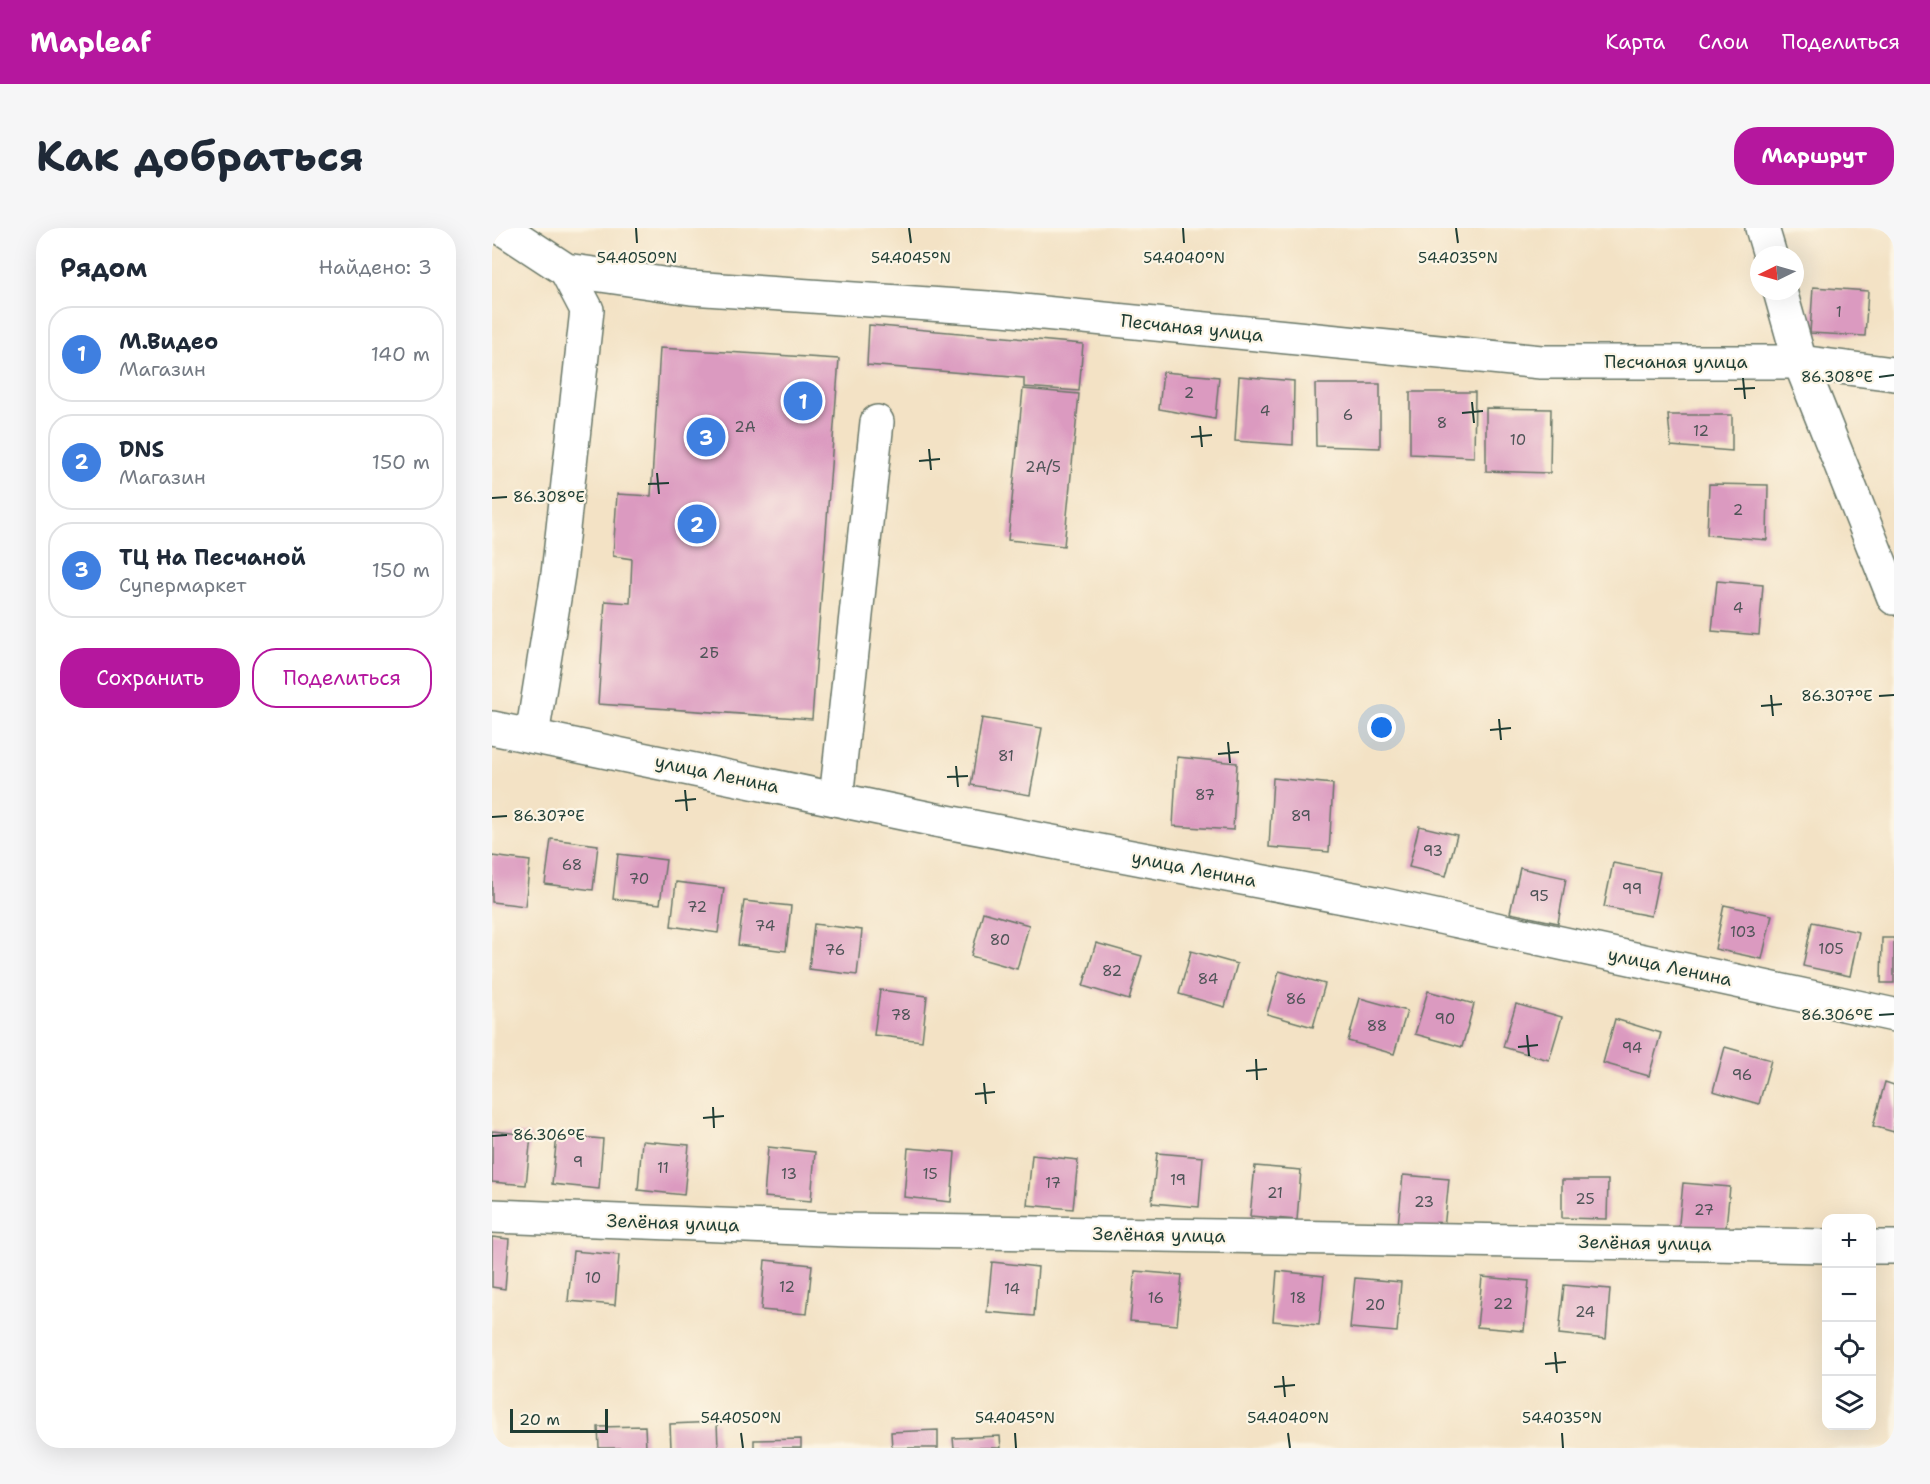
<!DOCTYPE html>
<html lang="ru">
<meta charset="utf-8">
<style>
:root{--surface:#fff;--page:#f6f6f7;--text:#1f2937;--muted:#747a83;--line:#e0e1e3;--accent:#b5179e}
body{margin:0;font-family:"Shantell Sans",sans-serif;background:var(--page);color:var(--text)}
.controls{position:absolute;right:18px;bottom:18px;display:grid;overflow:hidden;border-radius:12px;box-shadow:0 6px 24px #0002}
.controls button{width:54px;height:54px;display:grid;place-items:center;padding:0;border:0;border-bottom:2px solid var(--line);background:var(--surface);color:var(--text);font:30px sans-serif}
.compass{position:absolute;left:1258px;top:18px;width:54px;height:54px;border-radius:50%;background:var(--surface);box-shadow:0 6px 24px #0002;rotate:265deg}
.scale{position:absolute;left:18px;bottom:15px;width:98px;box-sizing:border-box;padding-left:6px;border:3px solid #1f3d34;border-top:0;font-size:16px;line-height:21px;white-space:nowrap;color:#1f3d34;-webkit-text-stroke:4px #fcf5e5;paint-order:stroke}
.you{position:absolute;left:890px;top:500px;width:21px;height:21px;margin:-15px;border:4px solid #fff;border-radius:50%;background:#1a73e8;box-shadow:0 0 0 9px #1a73e833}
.badge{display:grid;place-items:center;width:39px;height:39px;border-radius:50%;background:var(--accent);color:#fff;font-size:20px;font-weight:700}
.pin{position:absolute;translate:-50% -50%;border:3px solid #fff;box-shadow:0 2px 6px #0006}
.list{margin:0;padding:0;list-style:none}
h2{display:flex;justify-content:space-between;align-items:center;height:78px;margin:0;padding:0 24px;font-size:26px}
h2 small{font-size:20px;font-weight:400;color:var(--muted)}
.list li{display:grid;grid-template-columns:39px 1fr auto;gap:18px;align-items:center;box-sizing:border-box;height:96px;margin:0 12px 12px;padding:0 12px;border:2px solid var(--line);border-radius:24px}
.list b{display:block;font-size:22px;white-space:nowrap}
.list p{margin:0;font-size:20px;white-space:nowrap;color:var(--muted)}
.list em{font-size:20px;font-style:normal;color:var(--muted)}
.actions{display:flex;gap:12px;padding:18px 24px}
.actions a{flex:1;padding:14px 0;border:2px solid var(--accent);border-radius:24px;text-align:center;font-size:21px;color:var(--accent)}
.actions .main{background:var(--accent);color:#fff}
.icon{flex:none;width:33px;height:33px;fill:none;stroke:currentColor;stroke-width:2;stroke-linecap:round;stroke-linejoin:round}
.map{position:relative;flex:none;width:1402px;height:1220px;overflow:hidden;border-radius:24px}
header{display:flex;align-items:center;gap:36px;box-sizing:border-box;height:84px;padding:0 30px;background:var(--accent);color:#fff}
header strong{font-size:28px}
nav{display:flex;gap:33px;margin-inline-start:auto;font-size:21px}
.intro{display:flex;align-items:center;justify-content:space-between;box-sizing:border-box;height:144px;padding:0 36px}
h1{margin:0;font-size:42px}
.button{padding:15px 27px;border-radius:24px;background:var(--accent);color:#fff;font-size:21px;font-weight:700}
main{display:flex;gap:36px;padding:0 36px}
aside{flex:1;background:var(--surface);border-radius:24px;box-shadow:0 6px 24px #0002}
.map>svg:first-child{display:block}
.building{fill:#db9ac0}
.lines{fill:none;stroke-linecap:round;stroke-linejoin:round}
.minor-casing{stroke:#697767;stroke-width:36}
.minor{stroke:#fff;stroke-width:33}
.ticks{fill:none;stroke:#1f3d34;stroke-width:2}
.labels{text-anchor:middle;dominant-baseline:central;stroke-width:4.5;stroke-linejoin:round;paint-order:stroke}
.number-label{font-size:15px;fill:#4e5457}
.street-label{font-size:18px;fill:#1f3d34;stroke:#fcf5e5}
.ticks-label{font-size:15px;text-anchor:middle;fill:#1f3d34;stroke:#fcf5e5;stroke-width:4.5;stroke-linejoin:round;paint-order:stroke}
</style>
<header>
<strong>Mapleaf</strong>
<nav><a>Карта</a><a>Слои</a><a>Поделиться</a></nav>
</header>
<div class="intro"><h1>Как добраться</h1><a class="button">Маршрут</a></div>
<main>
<aside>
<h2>Рядом<small>Найдено: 3</small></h2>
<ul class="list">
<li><span class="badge" style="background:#3f7fe0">1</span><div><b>М.Видео</b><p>Магазин</p></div><em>140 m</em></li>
<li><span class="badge" style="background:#3f7fe0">2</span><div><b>DNS</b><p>Магазин</p></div><em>150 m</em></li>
<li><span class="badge" style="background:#3f7fe0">3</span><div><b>ТЦ На Песчаной</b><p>Супермаркет</p></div><em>150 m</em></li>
</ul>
<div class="actions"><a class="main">Сохранить</a><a>Поделиться</a></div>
</aside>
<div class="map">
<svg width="1402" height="1220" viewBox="0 0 1402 1220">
<rect width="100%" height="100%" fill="#fcf5e5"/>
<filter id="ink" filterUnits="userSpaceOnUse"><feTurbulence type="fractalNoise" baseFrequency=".0167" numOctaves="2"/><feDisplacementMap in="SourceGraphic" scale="12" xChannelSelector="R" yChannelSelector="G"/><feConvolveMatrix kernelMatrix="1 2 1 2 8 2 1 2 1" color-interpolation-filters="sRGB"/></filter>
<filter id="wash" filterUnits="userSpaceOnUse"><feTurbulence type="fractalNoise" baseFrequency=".008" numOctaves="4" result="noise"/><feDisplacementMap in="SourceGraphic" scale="24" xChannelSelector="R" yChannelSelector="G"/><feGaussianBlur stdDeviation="1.35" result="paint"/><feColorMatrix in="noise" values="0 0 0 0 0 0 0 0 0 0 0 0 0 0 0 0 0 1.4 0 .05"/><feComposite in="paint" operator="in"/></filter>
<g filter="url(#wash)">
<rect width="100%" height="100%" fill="#f3e2c5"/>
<g id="blocks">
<g class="building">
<path d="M1321 59 1376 63 1373 108 1318 105Z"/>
<path d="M377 97 591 116 587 163 532 159V150L375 137Z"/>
<path d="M168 120 347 131 320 491 106 476 113 373 138 375 140 331 121 328 125 266 159 268Z"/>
<path d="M671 144 727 149 723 191 667 181Z"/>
<path d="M747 148 802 153 801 217 743 213Z"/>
<path d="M823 156H888V220L824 218Z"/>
<path d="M531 161 587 166 572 318 516 312Z"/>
<path d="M918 164H983L982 229 918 226Z"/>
<path d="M994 180 1059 181 1058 245 994 243Z"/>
<path d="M1176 187H1240V223L1179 218Z"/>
<path d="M1217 256 1276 257 1275 312 1215 307Z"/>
<path d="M1225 353 1271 357 1267 407 1220 403Z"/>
<path d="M490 490 550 500 538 567 479 557Z"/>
<path d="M685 529 745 535 741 602 681 598Z"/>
<path d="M781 550 841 556 837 624 777 619Z"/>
<path d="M927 598 965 607 954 648 917 639Z"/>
<path d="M59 611 106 617 101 662 53 656Z"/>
<path d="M126 626 174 632 168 676 121 671Z"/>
<path d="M0 628 38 633 33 678 0 674Z"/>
<path d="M1121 635 1168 644 1159 688 1112 679Z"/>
<path d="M1028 640 1074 650 1066 695 1018 685Z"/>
<path d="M184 654 232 660 226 705 179 698Z"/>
<path d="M252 673 299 678 294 723 246 717Z"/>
<path d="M1232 677 1280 687 1270 731 1223 721Z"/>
<path d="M491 684 537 697 525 741 479 728Z"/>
<path d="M1320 694 1367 704 1358 748 1311 738Z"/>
<path d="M322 696 370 702 365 747 317 741Z"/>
<path d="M1390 710H1402V755H1389Z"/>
<path d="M604 715 650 728 637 772 591 758Z"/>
<path d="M699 723 745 736 733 779 687 766Z"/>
<path d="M787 743 833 756 821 799 775 786Z"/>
<path d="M388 762 435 768 430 813 382 807Z"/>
<path d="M936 763 982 776 970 819 923 806Z"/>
<path d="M868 770 915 783 902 826 856 813Z"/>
<path d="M1024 776 1070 789 1057 832 1011 819Z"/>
<path d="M1123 791 1169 805 1157 848 1111 835Z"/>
<path d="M1233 819 1279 832 1267 876 1221 863Z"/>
<path d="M1393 854 1402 857V904L1381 898Z"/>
<path d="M0 903 39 907 34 957 0 954Z"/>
<path d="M65 907 111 911 107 961 60 956Z"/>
<path d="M150 913 197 917 192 967 146 962Z"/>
<path d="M276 919 323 924 319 973 272 969Z"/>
<path d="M416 920 463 924 459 974 412 969Z"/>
<path d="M665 925 711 929 707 979 660 975Z"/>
<path d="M540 927 586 932 581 981 535 977Z"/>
<path d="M763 938 809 942 805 992 758 988Z"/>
<path d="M911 947 957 951 952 1001 906 997Z"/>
<path d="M1070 952H1116L1115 991 1070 990Z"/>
<path d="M1191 955 1238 959 1233 1009 1186 1005Z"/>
<path d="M0 1009 17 1011 13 1061 0 1059Z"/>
<path d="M81 1023 127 1027 123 1077 76 1073Z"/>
<path d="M273 1032 320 1037 315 1086 269 1082Z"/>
<path d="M500 1034 546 1039 542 1088 495 1084Z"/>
<path d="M643 1043 690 1047 685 1097 638 1093Z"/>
<path d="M785 1043 832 1048 827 1097 781 1093Z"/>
<path d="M990 1049 1037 1053 1032 1103 985 1099Z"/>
<path d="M863 1050 909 1054 905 1104 858 1100Z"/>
<path d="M1072 1057 1118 1061 1114 1111 1067 1106Z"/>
<path d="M225 1194 226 1220H179L178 1196Z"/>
<path d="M153 1198 154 1220H107L106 1199Z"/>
<path d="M446 1202V1220H400L399 1204Z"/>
<path d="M508 1208 509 1220H462L461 1210Z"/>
<path d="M309 1211V1220H262V1212Z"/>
</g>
</g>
</g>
<g filter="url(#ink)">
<use href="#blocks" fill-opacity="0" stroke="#697767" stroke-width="1.5"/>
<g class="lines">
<g class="minor-casing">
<g id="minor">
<path d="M10 0 74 42 199 60 511 81 1049 134H1308L1402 146"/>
<path d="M1270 0 1278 27"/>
<path d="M1288 63 1308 134 1402 370"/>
<path d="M0 500 444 592 883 675 1402 787"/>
<path d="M40 508 66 346 95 82 74 42"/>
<path d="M344 571 385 194"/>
<path d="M0 988 358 1002 1334 1018"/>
<path d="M1380 1019H1402"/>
</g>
</g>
<use href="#minor" class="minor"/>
</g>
</g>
<path class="ticks" d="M144 0 145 15M417 0 419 15M691 0 692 15M964 0 966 15M1387 149 1402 147M1251 150 1253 171M1242 161 1263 160M980 174 982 195M970 185 991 183M708 198 710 219M699 209 720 207M437 221 439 242M427 233 448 231M165 245 167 266M156 256 177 255M0 270 15 269M1279 467 1281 488M1387 468 1402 467M1269 478 1290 476M1007 491 1009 512M998 502 1019 500M736 514 738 535M726 526 747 524M464 538 466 559M455 549 476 548M193 562 195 583M183 573 204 571M0 589 15 588M1387 787 1402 786M1035 807 1037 828M1026 819 1046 817M764 831 765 852M754 843 775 841M492 855 494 876M483 866 503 864M221 879 222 900M211 890 232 888M0 908 15 907M1063 1124 1065 1145M1053 1136 1074 1134M791 1148 793 1169M782 1159 803 1157M249 1205 251 1220M523 1205 524 1220M796 1205 798 1220M1070 1205 1071 1220"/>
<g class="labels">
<g class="number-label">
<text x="1347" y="84">1</text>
<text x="697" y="165">2</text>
<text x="773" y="183">4</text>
<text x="856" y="187">6</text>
<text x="950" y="195">8</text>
<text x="253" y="199">2А</text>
<text x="1209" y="203">12</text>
<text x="1026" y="212">10</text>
<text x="551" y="239">2А/5</text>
<text x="1246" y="282">2</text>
<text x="1246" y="380">4</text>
<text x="217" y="425">2Б</text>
<text x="514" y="528">81</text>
<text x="713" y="567">87</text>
<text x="809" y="588">89</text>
<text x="941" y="623">93</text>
<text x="80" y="637">68</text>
<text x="147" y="651">70</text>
<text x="1140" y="661">99</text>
<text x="1047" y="668">95</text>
<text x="205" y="679">72</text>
<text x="273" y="698">74</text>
<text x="1251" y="704">103</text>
<text x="508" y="712">80</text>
<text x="1339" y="721">105</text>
<text x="343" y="722">76</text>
<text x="620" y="743">82</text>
<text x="716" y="751">84</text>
<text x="804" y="771">86</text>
<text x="409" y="787">78</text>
<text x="953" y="791">90</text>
<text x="885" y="798">88</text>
<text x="1140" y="820">94</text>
<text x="1250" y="847">96</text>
<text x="86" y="934">9</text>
<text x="171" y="940">11</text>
<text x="297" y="946">13</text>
<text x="438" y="946">15</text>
<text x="686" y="952">19</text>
<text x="561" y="955">17</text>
<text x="783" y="965">21</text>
<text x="1093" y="971">25</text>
<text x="932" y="974">23</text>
<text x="1212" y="982">27</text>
<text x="101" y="1050">10</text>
<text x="295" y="1059">12</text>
<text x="520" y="1061">14</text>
<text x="664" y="1070">16</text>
<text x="806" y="1070">18</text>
<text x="1011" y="1076">22</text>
<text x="883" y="1077">20</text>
<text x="1093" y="1084">24</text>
</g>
<g class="street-label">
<text transform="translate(700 100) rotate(6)">Песчаная улица</text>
<text x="1184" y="134">Песчаная улица</text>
<text transform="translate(225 546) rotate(12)">улица Ленина</text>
<text transform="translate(702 641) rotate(11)">улица Ленина</text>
<text transform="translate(1178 739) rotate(12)">улица Ленина</text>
<text transform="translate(181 995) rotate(2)">Зелёная улица</text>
<text transform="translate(667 1007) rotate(1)">Зелёная улица</text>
<text transform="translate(1153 1015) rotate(1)">Зелёная улица</text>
</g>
</g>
<g class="ticks-label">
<text x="145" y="35">54.4050°N</text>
<text x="419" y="35">54.4045°N</text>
<text x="692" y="35">54.4040°N</text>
<text x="966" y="35">54.4035°N</text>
<text x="1345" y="154">86.308°E</text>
<text x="57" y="274">86.308°E</text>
<text x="1345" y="473">86.307°E</text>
<text x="57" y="593">86.307°E</text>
<text x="1345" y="792">86.306°E</text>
<text x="57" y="912">86.306°E</text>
<text x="249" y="1195">54.4050°N</text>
<text x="523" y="1195">54.4045°N</text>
<text x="796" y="1195">54.4040°N</text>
<text x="1070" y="1195">54.4035°N</text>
</g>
</svg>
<div class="controls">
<button>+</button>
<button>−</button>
<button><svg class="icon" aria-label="locate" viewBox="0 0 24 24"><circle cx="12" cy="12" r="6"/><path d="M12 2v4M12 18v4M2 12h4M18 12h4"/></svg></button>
<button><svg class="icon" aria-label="layers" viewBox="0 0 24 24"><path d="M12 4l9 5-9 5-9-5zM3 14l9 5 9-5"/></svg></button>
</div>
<svg class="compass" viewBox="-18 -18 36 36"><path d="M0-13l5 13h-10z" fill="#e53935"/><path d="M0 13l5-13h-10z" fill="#747a83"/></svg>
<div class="scale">20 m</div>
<div class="you"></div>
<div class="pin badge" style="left:311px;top:173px;background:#3f7fe0">1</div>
<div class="pin badge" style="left:205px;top:296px;background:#3f7fe0">2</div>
<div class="pin badge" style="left:214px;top:209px;background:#3f7fe0">3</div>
</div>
</main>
